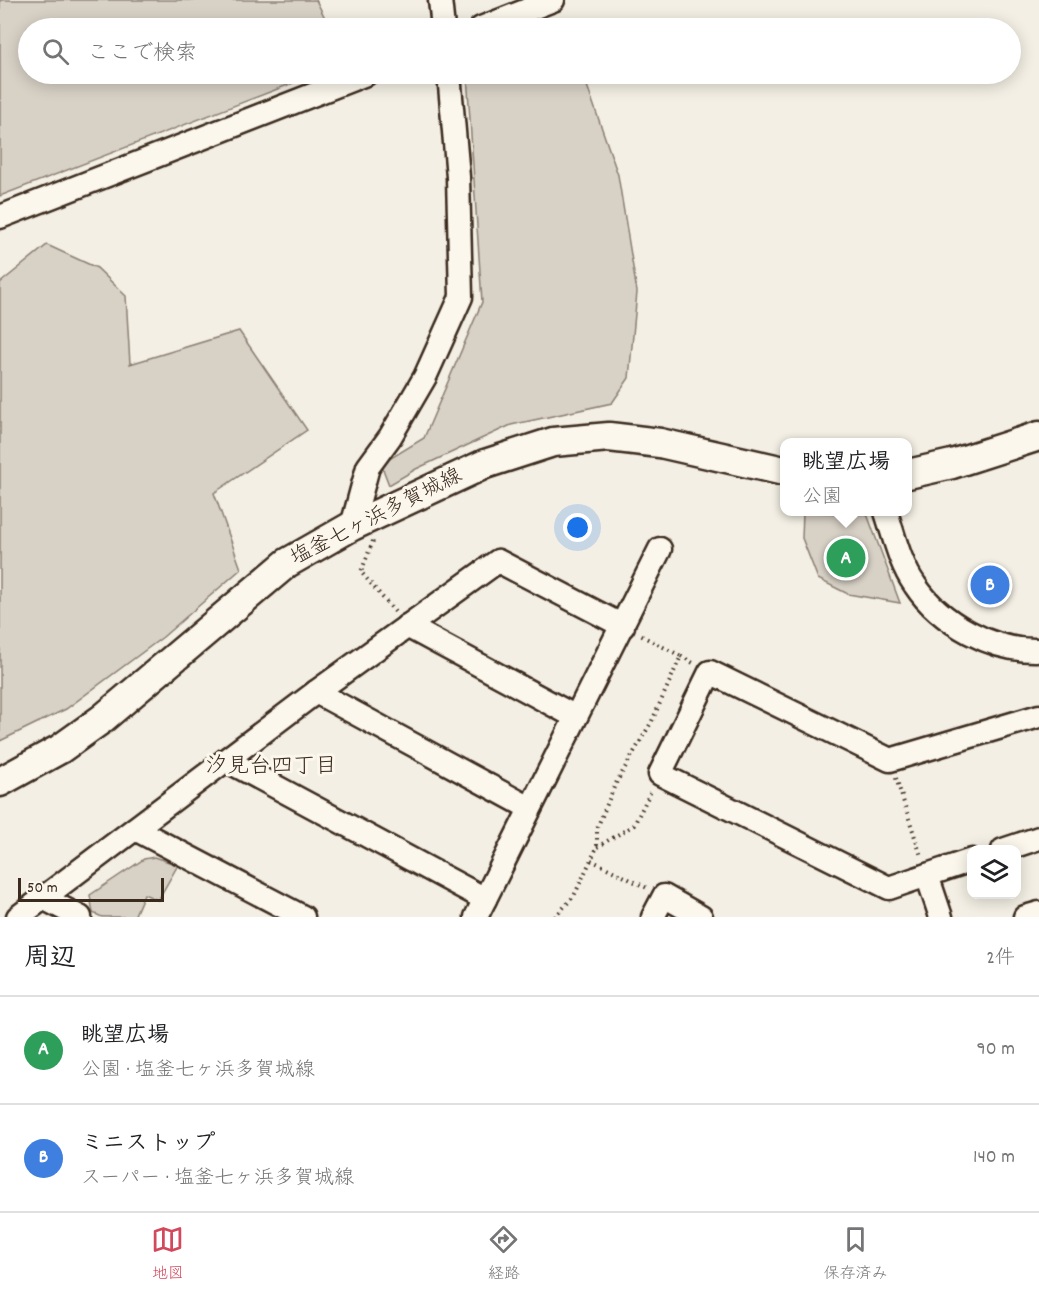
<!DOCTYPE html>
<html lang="ja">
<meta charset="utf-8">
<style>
:root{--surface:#fff;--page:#f2f2f2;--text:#202124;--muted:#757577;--line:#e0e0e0;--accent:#d1495b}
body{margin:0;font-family:Dekko,"Klee One",sans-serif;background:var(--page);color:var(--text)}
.controls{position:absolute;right:18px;bottom:18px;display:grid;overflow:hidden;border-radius:12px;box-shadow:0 3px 15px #0003}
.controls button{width:54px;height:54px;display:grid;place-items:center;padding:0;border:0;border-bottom:2px solid var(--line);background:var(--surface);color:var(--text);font:30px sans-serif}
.scale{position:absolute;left:18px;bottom:15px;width:146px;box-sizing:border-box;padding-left:6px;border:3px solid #3b2a1e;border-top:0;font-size:16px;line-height:21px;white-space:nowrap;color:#3b2a1e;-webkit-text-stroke:4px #fbf7ec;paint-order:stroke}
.you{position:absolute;left:578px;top:528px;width:21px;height:21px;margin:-15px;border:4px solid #fff;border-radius:50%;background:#1a73e8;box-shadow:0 0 0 9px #1a73e833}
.badge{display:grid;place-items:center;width:39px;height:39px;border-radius:50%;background:var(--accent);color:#fff;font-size:20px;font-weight:700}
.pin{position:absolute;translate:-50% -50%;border:3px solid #fff;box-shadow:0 2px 6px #0006}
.popup{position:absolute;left:780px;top:438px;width:132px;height:78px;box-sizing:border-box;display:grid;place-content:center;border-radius:12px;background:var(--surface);filter:drop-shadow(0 2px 4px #0005);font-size:20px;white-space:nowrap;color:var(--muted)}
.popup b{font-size:22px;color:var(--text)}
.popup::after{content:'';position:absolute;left:50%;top:100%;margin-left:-12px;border:12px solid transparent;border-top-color:var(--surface)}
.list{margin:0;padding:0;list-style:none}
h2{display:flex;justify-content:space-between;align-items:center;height:78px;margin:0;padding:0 24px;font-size:26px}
h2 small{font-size:20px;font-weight:400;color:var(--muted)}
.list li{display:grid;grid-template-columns:39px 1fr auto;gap:18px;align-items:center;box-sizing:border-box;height:108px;padding:0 24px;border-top:2px solid var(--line)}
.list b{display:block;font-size:22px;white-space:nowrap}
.list p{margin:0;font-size:20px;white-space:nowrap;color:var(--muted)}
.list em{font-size:20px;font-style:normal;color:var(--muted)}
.icon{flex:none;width:33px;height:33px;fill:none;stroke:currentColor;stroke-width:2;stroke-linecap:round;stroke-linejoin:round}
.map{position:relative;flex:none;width:1039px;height:917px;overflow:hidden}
.search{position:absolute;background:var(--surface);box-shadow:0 3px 15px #0003;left:18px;right:18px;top:18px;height:66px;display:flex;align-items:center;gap:15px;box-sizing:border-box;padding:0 21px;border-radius:33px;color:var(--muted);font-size:22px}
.sheet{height:294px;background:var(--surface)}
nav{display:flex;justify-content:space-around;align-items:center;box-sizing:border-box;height:84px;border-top:2px solid var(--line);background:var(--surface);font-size:16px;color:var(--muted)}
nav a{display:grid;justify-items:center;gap:3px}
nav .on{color:var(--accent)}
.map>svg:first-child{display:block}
.green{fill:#d8d1c6;stroke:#8a7e72;stroke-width:1.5}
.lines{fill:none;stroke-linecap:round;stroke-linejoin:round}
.minor-casing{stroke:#3b2a1e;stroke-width:27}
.major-casing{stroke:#3b2a1e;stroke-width:33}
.path{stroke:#3b2a1e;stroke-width:4;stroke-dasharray:1.5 4.5;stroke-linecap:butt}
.minor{stroke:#fbf7ec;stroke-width:22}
.major{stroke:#fbf7ec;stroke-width:28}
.labels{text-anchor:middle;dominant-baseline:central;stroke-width:6;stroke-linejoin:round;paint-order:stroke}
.street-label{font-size:21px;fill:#3b2a1e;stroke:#fbf7ec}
.neighbourhood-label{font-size:22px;fill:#3b2a1e;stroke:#fbf7ec}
</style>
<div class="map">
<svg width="1039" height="917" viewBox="0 0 1039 917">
<rect width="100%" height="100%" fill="#f3efe4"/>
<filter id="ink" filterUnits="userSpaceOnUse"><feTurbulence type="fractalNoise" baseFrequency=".0167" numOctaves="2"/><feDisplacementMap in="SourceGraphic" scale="12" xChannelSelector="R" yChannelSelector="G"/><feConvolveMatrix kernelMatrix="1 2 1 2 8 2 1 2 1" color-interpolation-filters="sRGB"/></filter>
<g filter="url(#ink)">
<g class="green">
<path d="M0 0H316L330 28H28V74H309L293 83 0 196Z"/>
<path d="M467 74H583L618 175 637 292 629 378 612 403 511 425 416 469 389 485 381 464 424 438 482 302Z"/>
<path d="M47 245 97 268 126 296 130 364 239 331 307 430 214 493 241 569 163 637 66 709 0 741V283Z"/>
<path d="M803 512 867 514 900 603 848 594 818 579 802 538Z"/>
<path d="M154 857 178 865 158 900 144 894 134 917H102L93 913 90 895 144 859Z"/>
</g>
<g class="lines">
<g class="minor-casing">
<g id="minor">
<path d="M440 0 443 28"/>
<path d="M481 28 553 0"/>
<path d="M0 217 366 74"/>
<path d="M886 512C894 536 900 564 915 585 940 623 994 652 1039 650"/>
<path d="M352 526 368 467 390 437 425 377 461 297 458 177 449 74"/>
<path d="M407 626 574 716"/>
<path d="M316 692 528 807"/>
<path d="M226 760 485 899"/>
<path d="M135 829 303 917"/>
<path d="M1003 850 1039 838"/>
<path d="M927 875 889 888 660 774 710 672 890 760 1039 716"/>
<path d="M43 898 80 917"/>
<path d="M18 917 316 692 498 561 623 626"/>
<path d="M476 917 660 549"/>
<path d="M653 917 664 896 701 917"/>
<path d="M941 917 927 875 972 860"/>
<path d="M1025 917 1039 913"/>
</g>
</g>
<g class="major-casing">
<g id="major">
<path d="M908 474 952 464 1039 436"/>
<path d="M0 782 60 749 102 719 287 563 352 526 485 464 553 442 609 437 660 443 784 471"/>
</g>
</g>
<g class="path">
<path d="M373 541 361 572 395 612"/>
<path d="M681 656 693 663"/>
<path d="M896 778 921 856"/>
<path d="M597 847 634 825 651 791"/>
<path d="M591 860 647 888"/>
<path d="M555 917 574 896 597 847V828L615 785 652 721 681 656 640 635"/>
</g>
<use href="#minor" class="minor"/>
<use href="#major" class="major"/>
</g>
</g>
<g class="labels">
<g class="street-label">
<text transform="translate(377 518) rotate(-27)">塩釜七ヶ浜多賀城線</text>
</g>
<g class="neighbourhood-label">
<text x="271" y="767">汐見台四丁目</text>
</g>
</g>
</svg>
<div class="controls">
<button><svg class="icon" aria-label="layers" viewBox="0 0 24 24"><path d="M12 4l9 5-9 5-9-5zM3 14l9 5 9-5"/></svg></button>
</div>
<div class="scale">50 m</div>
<div class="you"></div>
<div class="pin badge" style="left:846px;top:558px;background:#2e9e5b">A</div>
<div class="popup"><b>眺望広場</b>公園</div>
<div class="pin badge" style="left:990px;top:585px;background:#3f7fe0">B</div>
<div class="search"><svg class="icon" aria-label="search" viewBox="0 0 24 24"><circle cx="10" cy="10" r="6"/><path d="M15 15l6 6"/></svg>ここで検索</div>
</div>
<section class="sheet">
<h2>周辺<small>2件</small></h2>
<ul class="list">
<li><span class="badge" style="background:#2e9e5b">A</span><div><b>眺望広場</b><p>公園 · 塩釜七ヶ浜多賀城線</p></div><em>90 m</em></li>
<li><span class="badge" style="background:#3f7fe0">B</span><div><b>ミニストップ</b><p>スーパー · 塩釜七ヶ浜多賀城線</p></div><em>140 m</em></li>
</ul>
</section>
<nav>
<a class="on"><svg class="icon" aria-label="map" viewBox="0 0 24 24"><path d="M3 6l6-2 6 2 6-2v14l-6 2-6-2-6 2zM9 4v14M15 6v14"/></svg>地図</a>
<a><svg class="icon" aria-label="directions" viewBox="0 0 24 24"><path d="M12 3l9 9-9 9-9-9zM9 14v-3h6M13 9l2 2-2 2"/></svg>経路</a>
<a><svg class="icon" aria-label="saved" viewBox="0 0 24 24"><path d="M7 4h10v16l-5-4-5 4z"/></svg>保存済み</a>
</nav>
